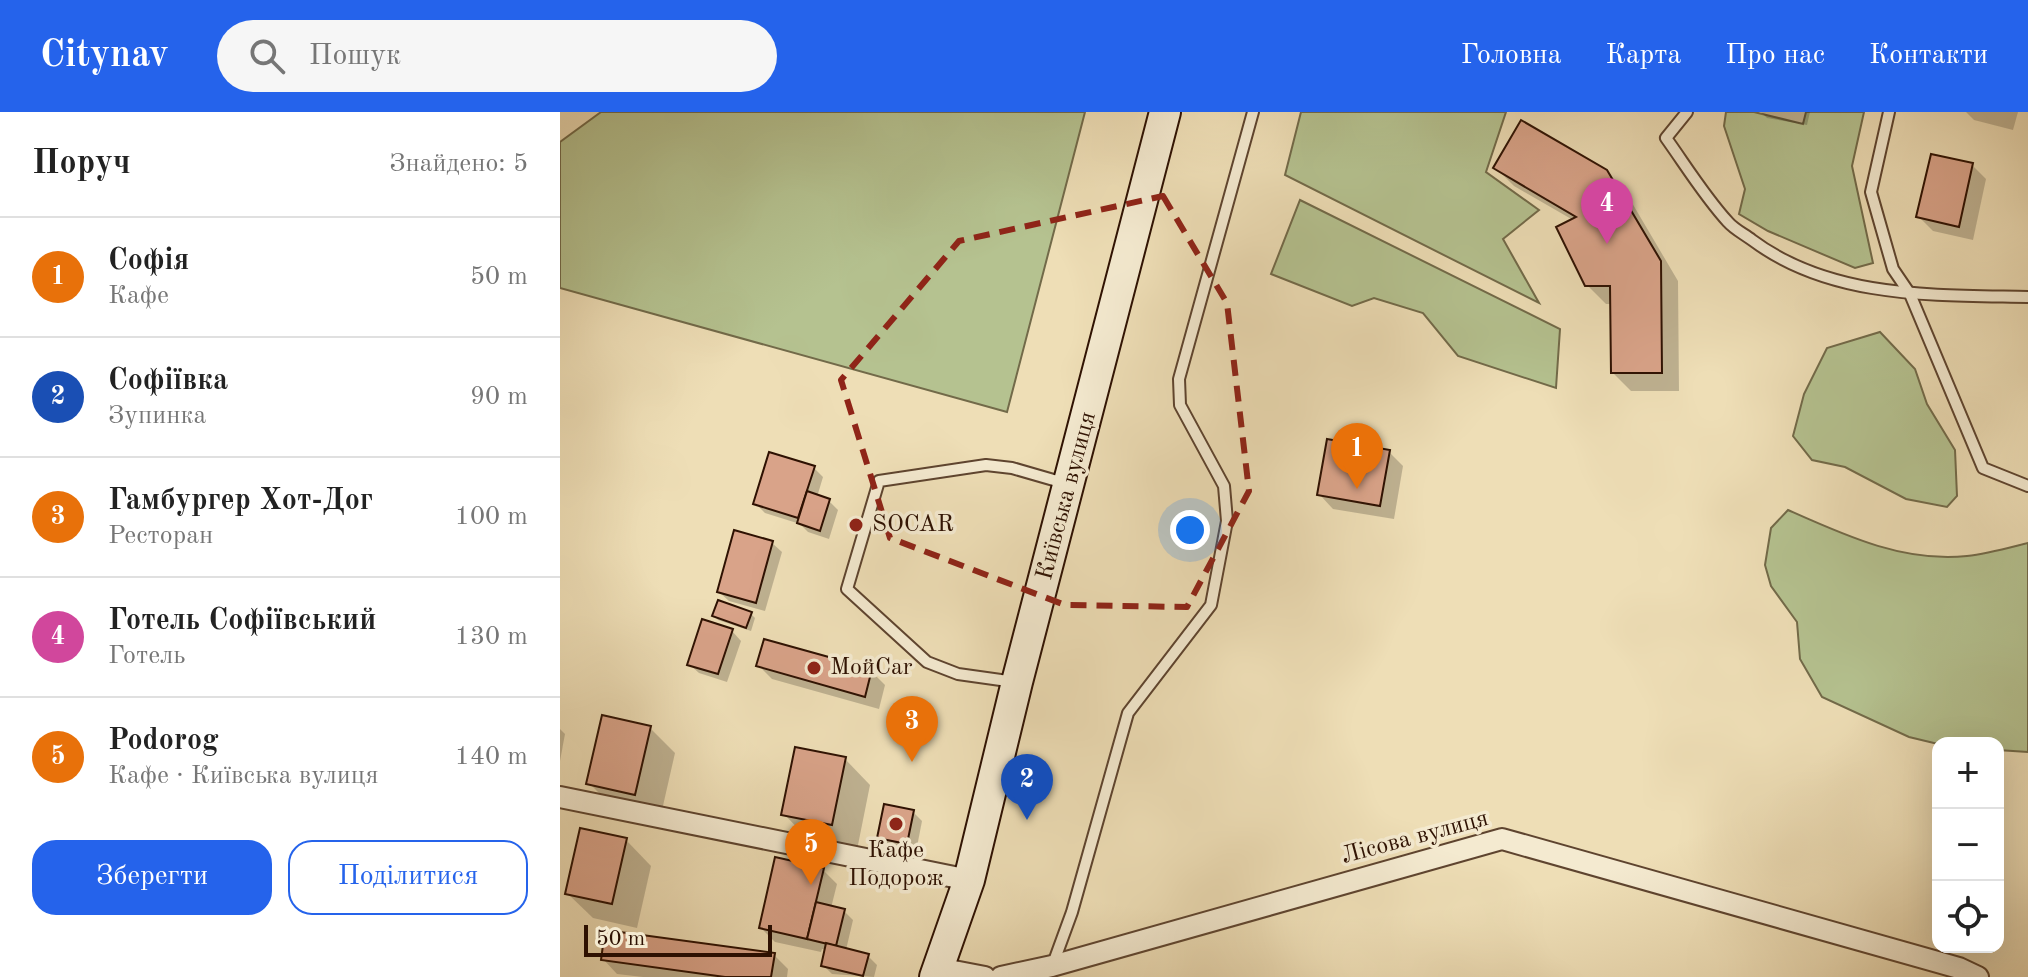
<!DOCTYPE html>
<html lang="uk">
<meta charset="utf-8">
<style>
:root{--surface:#fff;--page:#f6f6f6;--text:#222;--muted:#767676;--line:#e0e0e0;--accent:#2563eb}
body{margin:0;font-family:"Old Standard TT",serif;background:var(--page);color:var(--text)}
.controls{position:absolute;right:24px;bottom:24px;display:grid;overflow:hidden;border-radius:16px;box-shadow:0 8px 32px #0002}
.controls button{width:72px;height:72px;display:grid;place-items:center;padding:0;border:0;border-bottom:2px solid var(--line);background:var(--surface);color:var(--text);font:40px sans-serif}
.scale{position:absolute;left:24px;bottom:20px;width:188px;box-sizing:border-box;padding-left:8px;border:4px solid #2e1102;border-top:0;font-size:22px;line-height:28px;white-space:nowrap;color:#2e1102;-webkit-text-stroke:6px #f4ead0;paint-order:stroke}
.you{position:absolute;left:630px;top:418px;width:28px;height:28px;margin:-20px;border:6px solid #fff;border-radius:50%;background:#1a73e8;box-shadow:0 0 0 12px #1a73e833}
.badge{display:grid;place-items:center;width:52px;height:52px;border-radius:50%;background:var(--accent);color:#fff;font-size:26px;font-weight:700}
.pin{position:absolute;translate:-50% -66px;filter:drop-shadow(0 2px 4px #0008)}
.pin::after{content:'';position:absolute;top:42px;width:28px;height:24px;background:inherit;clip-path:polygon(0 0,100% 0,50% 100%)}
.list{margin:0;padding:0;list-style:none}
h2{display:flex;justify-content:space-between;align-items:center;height:104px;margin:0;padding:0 32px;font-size:34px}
h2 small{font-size:26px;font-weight:400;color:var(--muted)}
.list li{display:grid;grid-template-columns:52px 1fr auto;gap:24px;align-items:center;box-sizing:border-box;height:120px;padding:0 32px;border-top:2px solid var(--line)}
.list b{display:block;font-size:30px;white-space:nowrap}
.list p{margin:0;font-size:26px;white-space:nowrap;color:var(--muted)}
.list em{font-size:26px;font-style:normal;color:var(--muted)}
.actions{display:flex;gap:16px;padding:24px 32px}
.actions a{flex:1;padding:18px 0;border:2px solid var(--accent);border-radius:24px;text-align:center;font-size:28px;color:var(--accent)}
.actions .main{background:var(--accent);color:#fff}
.icon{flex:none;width:44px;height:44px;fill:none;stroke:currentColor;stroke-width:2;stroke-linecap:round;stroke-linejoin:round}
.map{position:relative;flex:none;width:1468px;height:865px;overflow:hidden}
header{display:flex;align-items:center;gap:48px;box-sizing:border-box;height:112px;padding:0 40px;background:var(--accent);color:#fff}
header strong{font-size:38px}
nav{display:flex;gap:44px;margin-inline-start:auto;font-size:28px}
.search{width:560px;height:72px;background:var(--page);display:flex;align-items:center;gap:20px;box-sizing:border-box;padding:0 28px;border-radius:44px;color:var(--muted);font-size:30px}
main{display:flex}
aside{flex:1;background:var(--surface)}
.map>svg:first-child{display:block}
.green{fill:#b5c290;stroke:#726a49;stroke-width:2}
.shadow{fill:#0003}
.building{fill:#d9a389;stroke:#2e1102;stroke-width:2}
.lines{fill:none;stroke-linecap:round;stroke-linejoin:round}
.service-casing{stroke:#5e442f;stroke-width:14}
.minor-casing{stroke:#5e442f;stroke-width:24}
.secondary-casing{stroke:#2e1102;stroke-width:34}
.service{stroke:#f4ead0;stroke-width:10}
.minor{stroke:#f4ead0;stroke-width:20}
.secondary{stroke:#f4ead0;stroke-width:30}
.marked{fill:none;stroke:#8f2418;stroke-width:6;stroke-dasharray:16 10;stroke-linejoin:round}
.poi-dot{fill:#8f2418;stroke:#f4ead0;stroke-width:3}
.labels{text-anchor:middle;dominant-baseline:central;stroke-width:7;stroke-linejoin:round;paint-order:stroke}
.street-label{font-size:24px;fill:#2e1102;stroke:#f4ead0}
.poi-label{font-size:24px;fill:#2e1102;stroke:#f4ead0;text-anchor:start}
</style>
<header>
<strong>Citynav</strong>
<div class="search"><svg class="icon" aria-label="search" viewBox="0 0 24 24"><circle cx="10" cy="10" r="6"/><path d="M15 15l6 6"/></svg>Пошук</div>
<nav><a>Головна</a><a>Карта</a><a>Про нас</a><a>Контакти</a></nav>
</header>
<main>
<aside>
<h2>Поруч<small>Знайдено: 5</small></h2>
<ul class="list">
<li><span class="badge" style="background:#e8710a">1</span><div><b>Софія</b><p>Кафе</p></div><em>50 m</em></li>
<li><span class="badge" style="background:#1a4fb4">2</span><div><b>Софіївка</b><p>Зупинка</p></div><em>90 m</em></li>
<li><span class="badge" style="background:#e8710a">3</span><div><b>Гамбургер Хот-Дог</b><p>Ресторан</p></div><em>100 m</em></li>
<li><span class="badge" style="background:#d1479c">4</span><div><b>Готель Софіївський</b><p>Готель</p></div><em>130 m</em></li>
<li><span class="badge" style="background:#e8710a">5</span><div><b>Podorog</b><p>Кафе · Київська вулиця</p></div><em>140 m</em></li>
</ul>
<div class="actions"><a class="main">Зберегти</a><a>Поділитися</a></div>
</aside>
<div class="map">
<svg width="1468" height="865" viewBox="0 0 1468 865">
<rect width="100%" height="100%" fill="#eedeb6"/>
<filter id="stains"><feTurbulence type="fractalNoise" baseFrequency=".0025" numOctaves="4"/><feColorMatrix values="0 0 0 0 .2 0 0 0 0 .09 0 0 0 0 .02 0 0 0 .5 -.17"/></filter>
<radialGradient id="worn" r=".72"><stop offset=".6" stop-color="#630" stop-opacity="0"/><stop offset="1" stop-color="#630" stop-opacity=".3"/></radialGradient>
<g class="green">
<path d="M41 0H525L447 300 0 176V30Z"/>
<path d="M741 0H946L926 60 979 98 943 127 979 191 725 63Z"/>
<path d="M1166 0H1194L1243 12 1246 0H1304L1292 54 1313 151 1295 156 1208 119 1179 102 1185 77 1164 14Z"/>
<path d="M740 88 1000 217 996 276 898 244 863 201 814 186 792 194 711 162Z"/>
<path d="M1320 220 1355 257 1367 292 1395 338 1397 384 1387 395 1346 387 1285 355 1252 348 1233 324 1244 282 1267 236Z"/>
<path d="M1228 398C1284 423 1344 451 1407 444 1427 442 1448 436 1468 431V640L1438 638V631L1378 632 1349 625 1262 585 1240 547 1237 510 1211 474 1205 453 1211 416Z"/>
</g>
<g class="shadow">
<path d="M1201 0H1250L1247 13 1207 6Z"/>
<path d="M1406 0H1458L1453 18 1414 8Z"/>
<path d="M1412 53 1426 67 1413 128 1373 119 1359 105Z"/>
<path d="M936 56 1046 60 1065 79 1118 169 1119 279H1071L1053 261 1052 192H1046L1027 173 1013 108 954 74Z"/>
<path d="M829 340 843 354 834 407 773 397 759 382Z"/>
<path d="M254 356 263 365 257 385 269 389 278 398 269 427 248 420 240 412 205 401 195 391Z"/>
<path d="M212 431 222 440 205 499 169 489 159 480Z"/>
<path d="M191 502 195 506 191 519 158 508 154 504Z"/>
<path d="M172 519 181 529 167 570 139 561 129 552Z"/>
<path d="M198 553 311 559 325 573 319 597 212 567Z"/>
<path d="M90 616 115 641 100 707 54 696 29 671Z"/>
<path d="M0 617 5 622 0 649Z"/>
<path d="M285 647 310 673 297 738 249 728 224 702Z"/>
<path d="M353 700 362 709 356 740 329 735 320 726Z"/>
<path d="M66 728 91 754 77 816 33 806 7 781Z"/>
<path d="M263 758 277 772 271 796 284 799 293 808 286 838 308 844 317 853 314 865 272 862 263 853 267 838 262 837 261 840 215 830 201 816Z"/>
<path d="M214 843 228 857 227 865H83L57 862 43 847Z"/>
</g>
<g class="building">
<path d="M961 8 1047 58 1101 149 1102 261H1051L1050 174H1025L996 115 1016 105 933 56Z"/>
<path d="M1371 42 1413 51 1399 115 1356 105Z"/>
<path d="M767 327 830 338 820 394 757 383Z"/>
<path d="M209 340 255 354 238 406 193 392Z"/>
<path d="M247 379 270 387 260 419 237 411Z"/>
<path d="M174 418 213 429 196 491 157 480Z"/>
<path d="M158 488 192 500 186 516 152 504Z"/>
<path d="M142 507 173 517 158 562 127 553Z"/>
<path d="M204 527 312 557 305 585 196 554Z"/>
<path d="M42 603 91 614 75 683 26 672Z"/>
<path d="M235 635 286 645 272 713 221 703Z"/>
<path d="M324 692 354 698 347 732 317 726Z"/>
<path d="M20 716 67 726 52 792 5 782Z"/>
<path d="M215 745 264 756 247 827 199 816Z"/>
<path d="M256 790 285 797 276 834 247 827Z"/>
<path d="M45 818 215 841 211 865H165L41 848Z"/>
<path d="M266 831 309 842 303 864 261 854Z"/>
</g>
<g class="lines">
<g class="service-casing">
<g id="service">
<path d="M1127 0 1106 26C1126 54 1145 85 1168 110 1174 117 1184 122 1192 128 1271 187 1374 183 1468 185"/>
<path d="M1329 0 1311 80 1333 157 1350 182 1423 356 1468 374"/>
<path d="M455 570 398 562 367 550 287 477 319 369 426 353 452 356 504 371"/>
<path d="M493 852 512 800 568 601 651 493 667 409 664 374 620 293 619 267 693 0"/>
</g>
</g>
<g class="minor-casing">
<g id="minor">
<path d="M0 685 409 768"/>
<path d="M378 856 425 865"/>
<path d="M441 865 492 854 942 727 1399 856 1418 865"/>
</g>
</g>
<g class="secondary-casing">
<path id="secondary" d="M375 865 409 768 457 570 605 0"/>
</g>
<use href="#service" class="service"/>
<use href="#minor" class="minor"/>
<use href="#secondary" class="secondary"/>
</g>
<path class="marked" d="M603 84 667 191 689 379 627 495 505 493 330 426 281 268 399 129Z"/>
<g class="poi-dot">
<circle cx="296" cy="413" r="8"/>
<circle cx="254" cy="556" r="8"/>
<circle cx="336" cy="712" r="8"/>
</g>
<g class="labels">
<g class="street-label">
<text transform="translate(507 384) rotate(-75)">Київська вулиця</text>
<text transform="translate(855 726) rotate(-15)">Лісова вулиця</text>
</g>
<g class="poi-label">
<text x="312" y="413">SOCAR</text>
<text x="270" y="556">МойCar</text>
<text x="336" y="739" text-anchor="middle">Кафе<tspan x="336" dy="28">Подорож</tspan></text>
</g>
</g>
<rect width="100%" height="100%" filter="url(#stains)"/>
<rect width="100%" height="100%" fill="url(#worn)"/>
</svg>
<div class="controls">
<button>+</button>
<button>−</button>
<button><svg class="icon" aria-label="locate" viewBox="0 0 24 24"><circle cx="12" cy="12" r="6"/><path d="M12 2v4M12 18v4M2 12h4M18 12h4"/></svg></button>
</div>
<div class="scale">50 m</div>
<div class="you"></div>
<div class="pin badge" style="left:797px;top:377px;background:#e8710a">1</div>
<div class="pin badge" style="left:467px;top:708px;background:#1a4fb4">2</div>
<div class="pin badge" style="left:352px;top:650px;background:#e8710a">3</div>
<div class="pin badge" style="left:1047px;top:132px;background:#d1479c">4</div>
<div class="pin badge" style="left:251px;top:773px;background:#e8710a">5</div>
</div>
</main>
